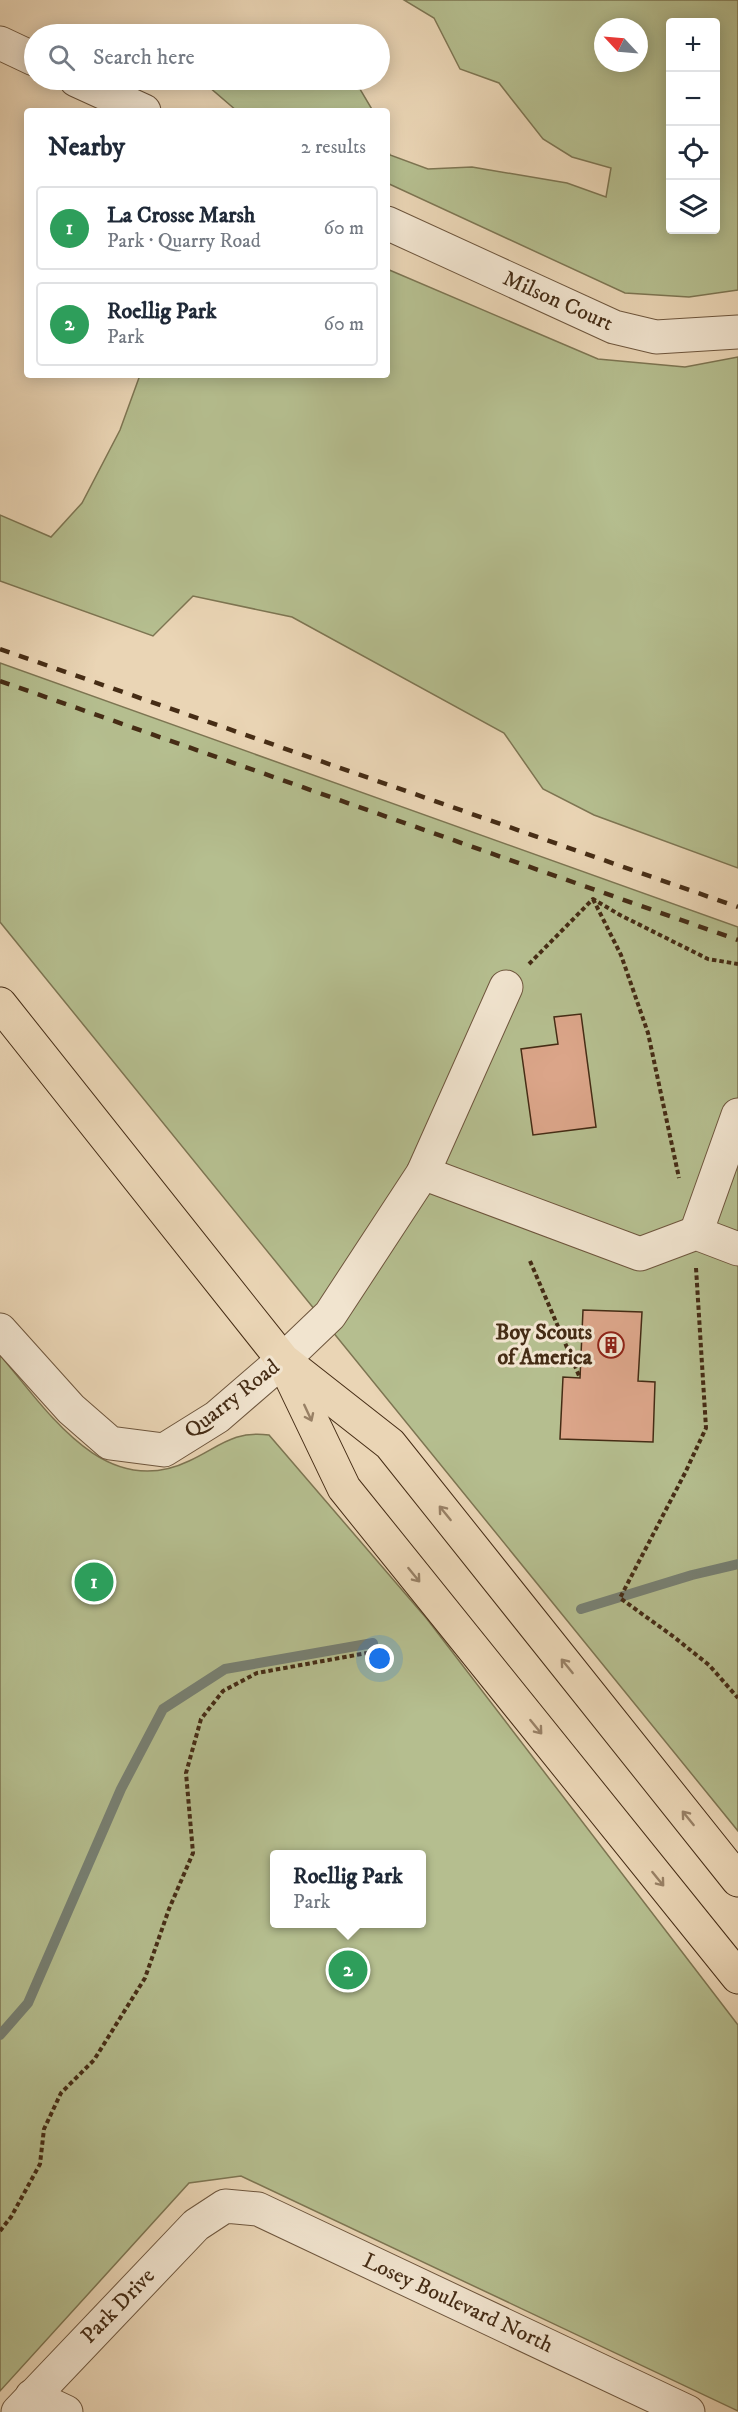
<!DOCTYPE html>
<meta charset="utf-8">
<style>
:root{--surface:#fff;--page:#f2f2f3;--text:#1f2937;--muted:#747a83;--line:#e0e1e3;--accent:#0f766e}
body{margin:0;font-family:"IM FELL DW Pica",serif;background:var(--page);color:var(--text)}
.controls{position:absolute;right:18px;top:18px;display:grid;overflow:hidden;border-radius:6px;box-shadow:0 3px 15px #0003}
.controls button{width:54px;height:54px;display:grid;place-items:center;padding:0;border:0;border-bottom:2px solid var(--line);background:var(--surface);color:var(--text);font:30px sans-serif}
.compass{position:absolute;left:594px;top:18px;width:54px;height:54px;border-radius:50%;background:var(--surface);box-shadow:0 3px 15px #0003;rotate:296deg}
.you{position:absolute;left:380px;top:1659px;width:21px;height:21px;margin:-15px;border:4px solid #fff;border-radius:50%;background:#1a73e8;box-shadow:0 0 0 9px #1a73e833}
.badge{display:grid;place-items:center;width:39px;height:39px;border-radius:50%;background:var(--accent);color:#fff;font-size:20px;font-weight:700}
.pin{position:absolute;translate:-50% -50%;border:3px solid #fff;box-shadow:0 2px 6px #0006}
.popup{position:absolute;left:270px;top:1850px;width:156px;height:78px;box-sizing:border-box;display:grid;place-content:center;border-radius:6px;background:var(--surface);filter:drop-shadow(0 2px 4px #0005);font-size:20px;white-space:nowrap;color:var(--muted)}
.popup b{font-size:22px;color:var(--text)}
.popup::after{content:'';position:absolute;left:50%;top:100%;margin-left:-12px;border:12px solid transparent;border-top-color:var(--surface)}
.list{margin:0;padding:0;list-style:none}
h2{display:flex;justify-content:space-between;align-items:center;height:78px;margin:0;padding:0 24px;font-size:26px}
h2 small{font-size:20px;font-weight:400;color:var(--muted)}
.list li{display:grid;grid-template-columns:39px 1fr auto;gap:18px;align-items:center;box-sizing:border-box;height:84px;margin:0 12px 12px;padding:0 12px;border:2px solid var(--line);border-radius:6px}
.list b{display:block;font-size:22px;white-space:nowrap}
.list p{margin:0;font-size:20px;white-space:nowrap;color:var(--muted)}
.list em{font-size:20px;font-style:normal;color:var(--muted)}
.icon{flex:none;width:33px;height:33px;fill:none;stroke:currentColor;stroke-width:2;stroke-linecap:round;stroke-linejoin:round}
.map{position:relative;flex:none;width:738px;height:2412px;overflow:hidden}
.search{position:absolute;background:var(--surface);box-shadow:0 3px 15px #0003;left:24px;top:24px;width:366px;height:66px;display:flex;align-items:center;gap:15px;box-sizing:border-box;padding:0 21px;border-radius:33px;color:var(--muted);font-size:22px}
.panel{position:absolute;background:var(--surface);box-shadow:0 3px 15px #0003;left:24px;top:108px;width:366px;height:270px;border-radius:6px}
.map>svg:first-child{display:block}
.green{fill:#b5be8f;stroke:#7d7552;stroke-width:1.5;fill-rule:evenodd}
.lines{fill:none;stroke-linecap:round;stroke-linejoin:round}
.stream{stroke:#778073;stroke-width:10}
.building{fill:#dba589;stroke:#452c15;stroke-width:1.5}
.minor-casing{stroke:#6e563d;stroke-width:35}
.major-casing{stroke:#452c15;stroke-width:35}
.path{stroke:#452c15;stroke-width:4;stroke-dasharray:4.5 3;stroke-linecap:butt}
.minor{stroke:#f1e4cf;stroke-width:33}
.major{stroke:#ead5b5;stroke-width:33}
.rail{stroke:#452c15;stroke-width:4.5;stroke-dasharray:10 10;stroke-linecap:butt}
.oneway{stroke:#988065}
.labels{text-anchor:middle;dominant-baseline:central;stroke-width:6;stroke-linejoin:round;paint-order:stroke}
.street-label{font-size:22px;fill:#452c15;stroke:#f1e4cf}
.poi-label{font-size:22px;font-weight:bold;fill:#452c15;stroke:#f1e4cf;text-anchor:end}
</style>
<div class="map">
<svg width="738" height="2412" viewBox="0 0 738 2412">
<rect width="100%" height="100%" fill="#ead5b5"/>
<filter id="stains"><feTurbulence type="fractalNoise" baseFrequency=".00333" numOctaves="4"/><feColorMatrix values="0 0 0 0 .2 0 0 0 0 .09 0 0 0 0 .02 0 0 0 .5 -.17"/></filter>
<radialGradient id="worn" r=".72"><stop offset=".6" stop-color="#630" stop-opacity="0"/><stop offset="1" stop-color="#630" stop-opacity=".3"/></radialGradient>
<g class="green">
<path d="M404 0H738V290L689 297 625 293 387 183V147L390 155 428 169 472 167 567 183 606 197 611 168 572 157 543 139 499 83 460 69 434 18ZM670 22H716V230H670ZM603 27H639V63H603Z"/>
<path d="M201 80 260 82 275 80H335L360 89 373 111H237Z"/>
<path d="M387 269 598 359 685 367 738 357V868L594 815 543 789 504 733 292 617 193 596 153 636 0 581V515L51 537 82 503 120 430 140 375H387Z"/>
<path d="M0 663 738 927V1831L0 922Z"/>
<path d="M0 1355C47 1410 104 1502 189 1461 219 1447 234 1430 269 1435L427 1619 738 2025V2411L241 2176 189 2183 0 2391ZM422 1854V1924H274V1854Z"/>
</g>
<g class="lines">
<g class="stream">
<path d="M581 1609 692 1575 738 1564"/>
<path d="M0 2035 28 2003 121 1789 163 1709 225 1669 373 1643"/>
</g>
</g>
<g class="building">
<path d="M581 1014 596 1127 533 1135 521 1049 558 1044 554 1017Z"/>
<path d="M583 1310 642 1312 638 1381 655 1382 653 1442 560 1439 563 1377 580 1378Z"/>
</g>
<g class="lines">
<g class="minor-casing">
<g id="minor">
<path d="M0 43 34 59"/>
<path d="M76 80 144 111"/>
<path d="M387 223 614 327 656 337 738 332"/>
<path d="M423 1173 640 1254 696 1233 738 1249"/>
<path d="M696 1233 738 1115"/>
<path d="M0 1330 71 1409 110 1443 164 1450 217 1417 283 1360 330 1315 423 1173 506 987"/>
<path d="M32 2396 66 2412"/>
<path d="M18 2412 196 2225 225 2206 258 2209 688 2412"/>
</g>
</g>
<g class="major-casing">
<g id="major">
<path d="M0 1004 283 1360 390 1444 738 1880"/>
<path d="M286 1367 344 1488 738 1977"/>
</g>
</g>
<g class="path">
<path d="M593 899 621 955 648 1033 679 1178"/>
<path d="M529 964 593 899 620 915 708 959 738 964"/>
<path d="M530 1261 580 1378"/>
<path d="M696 1268 706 1428 685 1473 620 1598 674 1637 709 1665 738 1698"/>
<path d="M0 2231 11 2217 40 2164 44 2129 61 2093 94 2060 145 1978 169 1909 193 1853 186 1773 201 1719 223 1691 257 1673 367 1653"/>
</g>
<use href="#minor" class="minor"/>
<use href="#major" class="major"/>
<g class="rail">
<path d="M0 649 738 907"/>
<path d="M0 681 738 940"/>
</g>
</g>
<defs><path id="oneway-shaft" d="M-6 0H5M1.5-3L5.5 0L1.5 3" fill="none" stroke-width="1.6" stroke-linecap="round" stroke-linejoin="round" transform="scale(1.5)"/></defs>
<g class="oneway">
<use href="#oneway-shaft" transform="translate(308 1413) rotate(65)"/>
<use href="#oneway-shaft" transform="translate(445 1513) rotate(-129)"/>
<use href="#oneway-shaft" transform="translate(414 1575) rotate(51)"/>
<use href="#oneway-shaft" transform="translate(567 1666) rotate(-129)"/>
<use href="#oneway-shaft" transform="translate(536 1727) rotate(51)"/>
<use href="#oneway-shaft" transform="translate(688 1818) rotate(-129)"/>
<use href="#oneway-shaft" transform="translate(658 1879) rotate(51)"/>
</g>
<defs>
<g id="building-ring" transform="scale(1.35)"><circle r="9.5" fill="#f1e4cf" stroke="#8f2418" stroke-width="1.5"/><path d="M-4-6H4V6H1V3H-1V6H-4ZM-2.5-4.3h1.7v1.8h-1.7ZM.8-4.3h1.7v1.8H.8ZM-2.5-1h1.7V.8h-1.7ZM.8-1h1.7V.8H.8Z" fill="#8f2418"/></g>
</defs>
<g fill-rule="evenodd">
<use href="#building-ring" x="611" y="1345"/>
</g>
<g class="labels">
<g class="street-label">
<text transform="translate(558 301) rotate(24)">Milson Court</text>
<text transform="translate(232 1399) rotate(-38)">Quarry Road</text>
<text transform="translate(458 2303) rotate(25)">Losey Boulevard North</text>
<text transform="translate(118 2306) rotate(-46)">Park Drive</text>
</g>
<g class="poi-label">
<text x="592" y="1332">Boy Scouts<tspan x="592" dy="25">of America</tspan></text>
</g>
</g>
<rect width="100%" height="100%" filter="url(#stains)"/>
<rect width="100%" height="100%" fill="url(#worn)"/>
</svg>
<div class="controls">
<button>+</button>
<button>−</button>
<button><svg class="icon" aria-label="locate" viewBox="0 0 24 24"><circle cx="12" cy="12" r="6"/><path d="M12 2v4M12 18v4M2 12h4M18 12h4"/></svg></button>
<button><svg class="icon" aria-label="layers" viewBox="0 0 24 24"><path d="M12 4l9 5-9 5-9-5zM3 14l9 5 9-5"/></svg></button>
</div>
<svg class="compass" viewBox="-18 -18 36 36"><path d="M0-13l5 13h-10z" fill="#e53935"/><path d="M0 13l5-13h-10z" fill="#747a83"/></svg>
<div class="you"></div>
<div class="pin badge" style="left:94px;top:1582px;background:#2e9e5b">1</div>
<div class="pin badge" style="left:348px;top:1970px;background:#2e9e5b">2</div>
<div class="popup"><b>Roellig Park</b>Park</div>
<div class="search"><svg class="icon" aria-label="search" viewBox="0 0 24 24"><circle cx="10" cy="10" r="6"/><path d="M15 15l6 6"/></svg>Search here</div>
<section class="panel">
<h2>Nearby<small>2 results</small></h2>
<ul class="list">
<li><span class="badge" style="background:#2e9e5b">1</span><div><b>La Crosse Marsh</b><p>Park · Quarry Road</p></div><em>60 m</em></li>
<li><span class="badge" style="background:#2e9e5b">2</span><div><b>Roellig Park</b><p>Park</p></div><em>60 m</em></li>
</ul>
</section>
</div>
